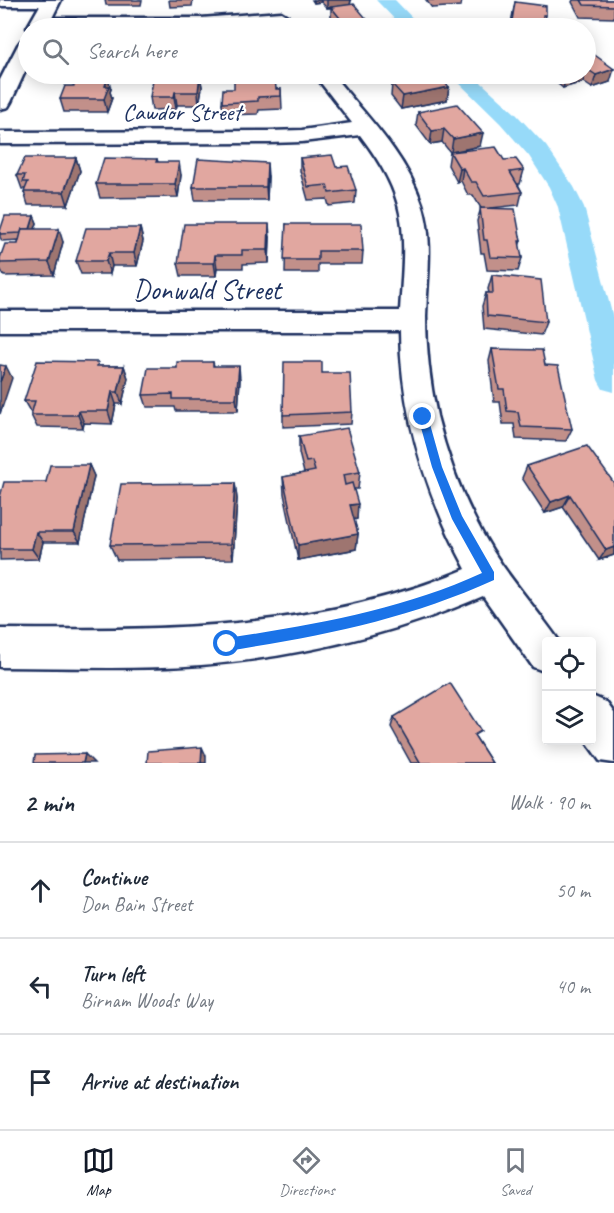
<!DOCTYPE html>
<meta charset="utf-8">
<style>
:root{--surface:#fff;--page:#f2f2f3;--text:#1f2937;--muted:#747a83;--line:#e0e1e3;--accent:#111827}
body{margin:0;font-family:Caveat,sans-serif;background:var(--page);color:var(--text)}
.controls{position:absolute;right:18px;bottom:18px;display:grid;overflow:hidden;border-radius:6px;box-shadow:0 3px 15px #0003}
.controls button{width:54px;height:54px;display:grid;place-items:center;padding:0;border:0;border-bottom:2px solid var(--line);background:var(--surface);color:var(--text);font:30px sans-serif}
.stop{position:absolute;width:18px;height:18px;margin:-14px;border:4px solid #1a73e8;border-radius:50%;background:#fff}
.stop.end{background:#1a73e8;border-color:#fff;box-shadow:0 2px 6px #0008}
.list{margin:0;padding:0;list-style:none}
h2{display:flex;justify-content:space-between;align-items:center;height:78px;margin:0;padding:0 24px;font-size:26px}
h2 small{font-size:20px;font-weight:400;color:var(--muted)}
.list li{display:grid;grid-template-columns:39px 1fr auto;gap:18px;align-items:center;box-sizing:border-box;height:96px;padding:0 24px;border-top:2px solid var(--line)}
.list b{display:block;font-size:22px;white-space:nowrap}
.list p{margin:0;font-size:20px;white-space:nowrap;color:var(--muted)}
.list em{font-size:20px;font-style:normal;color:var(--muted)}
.icon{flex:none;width:33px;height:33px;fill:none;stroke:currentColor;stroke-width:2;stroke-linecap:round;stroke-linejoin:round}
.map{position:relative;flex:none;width:614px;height:763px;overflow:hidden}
.search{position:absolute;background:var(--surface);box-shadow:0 3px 15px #0003;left:18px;right:18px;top:18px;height:66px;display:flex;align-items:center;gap:15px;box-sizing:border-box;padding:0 21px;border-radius:33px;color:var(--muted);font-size:22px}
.sheet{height:366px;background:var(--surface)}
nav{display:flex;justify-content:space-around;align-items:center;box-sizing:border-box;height:84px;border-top:2px solid var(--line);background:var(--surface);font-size:16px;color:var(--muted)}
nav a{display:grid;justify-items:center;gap:3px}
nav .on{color:var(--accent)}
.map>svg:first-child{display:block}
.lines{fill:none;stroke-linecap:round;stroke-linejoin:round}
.canal{fill:#97daf9;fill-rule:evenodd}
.street-casing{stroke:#1b2f5e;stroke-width:5}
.secondary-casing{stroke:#1b2f5e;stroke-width:5}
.street{fill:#fff;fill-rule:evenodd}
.secondary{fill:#fff;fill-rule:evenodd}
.wall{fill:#c2908a;stroke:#1b2f5e;stroke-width:1.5}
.shaded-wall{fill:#9e7570;stroke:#1b2f5e;stroke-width:1.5}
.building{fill:#e1a7a0;stroke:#1b2f5e;stroke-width:1.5}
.route{fill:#1a73e8}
.labels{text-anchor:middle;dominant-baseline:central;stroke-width:4.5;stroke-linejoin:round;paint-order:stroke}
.far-street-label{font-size:24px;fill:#1b2f5e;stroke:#fff}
.street-label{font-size:28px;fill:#1b2f5e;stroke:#fff}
</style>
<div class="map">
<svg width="614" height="763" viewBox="0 0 614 763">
<rect width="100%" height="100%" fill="#fff"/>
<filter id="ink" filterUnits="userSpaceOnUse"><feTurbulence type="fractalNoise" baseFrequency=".0167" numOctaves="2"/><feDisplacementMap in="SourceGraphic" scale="12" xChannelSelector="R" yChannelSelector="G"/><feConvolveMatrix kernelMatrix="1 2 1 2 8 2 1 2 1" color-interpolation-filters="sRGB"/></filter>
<g filter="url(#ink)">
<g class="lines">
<g class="canal">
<path d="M376 0H395L422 28H403Z"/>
<path d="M450 74H472L516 114 546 146 574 187 584 207 614 321V392L603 389 598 380 558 207 549 187 529 156 500 123Z"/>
</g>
<g class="street-casing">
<g id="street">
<path d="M0 0H58L59 1 51 6H0Z"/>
<path d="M281 12 289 17 287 21 201 28H40L32 23 40 18H201Z"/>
<path d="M314 74H332C364 114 406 154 422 204 434 240 427 279 426 316 426 349 430 383 437 416 450 468 471 520 502 565 520 591 541 615 559 641L546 642V672L533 667 483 596C393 635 298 657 201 665 134 670 67 667 0 667V629C161 630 314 632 466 569 426 494 401 416 400 331H0V311H400C405 232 411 202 360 135L302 142 269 143 0 144V132L269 131 302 130 352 123Z"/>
<path d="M592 696 606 702 614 713V763L600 761 585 740H592Z"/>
</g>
</g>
<g class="secondary-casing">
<g id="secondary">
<path d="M43 0H61L47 28 28 30 27 28Z"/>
<path d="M28 39V65L11 102 8 107 0 109V80L18 45 21 41Z"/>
</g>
</g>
<use href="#street" class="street"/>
<use href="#secondary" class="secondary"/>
</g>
<g class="wall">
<path d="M105 0H142L141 5H106Z"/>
<path d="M169 0H193L192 6 170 7Z"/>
<path d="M312 0H351L350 5 370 23 378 28H338L331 19V8H327L321 2 314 3Z"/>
<path d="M426 0H462L461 6 432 8Z"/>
<path d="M573 0H614V18L580 17 572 2Z"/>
<path d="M515 2 546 15 545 21 548 28H510Z"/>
<path d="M585 55 610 82 592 88 583 82 563 88 554 81 555 78 548 74H585Z"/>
<path d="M197 74H221V75H200L202 87 199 105H177L176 109 152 110 150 97 197 75Z"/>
<path d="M396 74H436L449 87 447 100 401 109 391 96 392 84 395 83Z"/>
<path d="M111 89 110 92 112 98 107 112H64L60 99Z"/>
<path d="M276 89H281L282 109 259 110 258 114 223 115 222 103Z"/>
<path d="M418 112 480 146 458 151 504 160 524 170 520 184H518L522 192 519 205 490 208 521 241 519 246 522 258 518 271 487 270 484 253H481L477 221 481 208 473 195H468L461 181 457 182 448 165 450 152 442 142 430 144 416 125Z"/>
<path d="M76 158 80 171 68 205H28L24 192 25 189H22L17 175Z"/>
<path d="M300 158 336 167 356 190 355 203 329 206 327 199 308 200 300 171Z"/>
<path d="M157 159 158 162 181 175 178 197 100 198 96 184Z"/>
<path d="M268 176 267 200H195L193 187Z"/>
<path d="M34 216 37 223 35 229 63 242 54 275 4 276 0 268V258L18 244 19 240 2 241 0 237V231Z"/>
<path d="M286 224 363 251 362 264H318V273H285Z"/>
<path d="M140 228 143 241 137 266H112L110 274H81L76 261Z"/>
<path d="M270 237 269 263 243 264V268H217L216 276H181L178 263Z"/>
<path d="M492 275 546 322 541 335 484 329 482 306 486 293H489L488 289Z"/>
<path d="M492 349 545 365 572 429 566 441 516 439 514 424H503L500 402H494L489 361Z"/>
<path d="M213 362 214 366 240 379 238 411H176L175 407H147L143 395 177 368Z"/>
<path d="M100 366H124L128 378 122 404H116L112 424 84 423 83 428 37 427 31 415V413L24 401Z"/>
<path d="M322 373 352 412 351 424 283 427V415Z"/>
<path d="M299 436 360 472 358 489H354L357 519 354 520 358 534 356 549 298 560 284 494 283 477 304 473 299 453Z"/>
<path d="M89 465 94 476 80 542H43L39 559 0 560V497L46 482Z"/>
<path d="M527 466 614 483V555L599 560 563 507 545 513 522 478Z"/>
<path d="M235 483 237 499 233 559 117 560 110 545Z"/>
<path d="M394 717 476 738 492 763H411L391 727Z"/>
</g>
<g class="shaded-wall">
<path d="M314 0H321V2L314 3Z"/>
<path d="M327 0H351L350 5 327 8Z"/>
<path d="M614 69 610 82 592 88 596 75Z"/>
<path d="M572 74H585L583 82 563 88 567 75Z"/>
<path d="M200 75 202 87 199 105 198 92Z"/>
<path d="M108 77 111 89 110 92 112 98 107 112 104 99 105 86Z"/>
<path d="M449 87 447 100 401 109 403 96Z"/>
<path d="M175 92 177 105 176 109 174 97Z"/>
<path d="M444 129 442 142 430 144 432 131Z"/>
<path d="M483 133 480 146 451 152 453 139Z"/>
<path d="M76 158 80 171 68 205 64 192Z"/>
<path d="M179 162 181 175 178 197 175 184Z"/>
<path d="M267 163 268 176 267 200 266 187Z"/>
<path d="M463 168 461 181 457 182 460 169Z"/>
<path d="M34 216 37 223 31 240 29 233Z"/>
<path d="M269 224 270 237 269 263 268 250Z"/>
<path d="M140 228 143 241 137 266 134 253Z"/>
<path d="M59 229 63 242 54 275 49 262Z"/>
<path d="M109 253 112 266 110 274 106 261Z"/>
<path d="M215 255 217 268 216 276 214 263Z"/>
<path d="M6 366 12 378 0 414V382Z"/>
<path d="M124 366 128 378 122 404 118 392Z"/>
<path d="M239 366 240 379 238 411 236 399Z"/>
<path d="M112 392 116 404 112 424 108 411Z"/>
<path d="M79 411 84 423 83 428 78 415Z"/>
<path d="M89 465 94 476 80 542 74 532Z"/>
<path d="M235 483 237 499 233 559 231 544Z"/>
<path d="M570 495 563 507 545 513 551 502Z"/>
<path d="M358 504 357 519 349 521 350 505Z"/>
<path d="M36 532 43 542 39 559 32 549Z"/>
<path d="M358 534 356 549 298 560V545Z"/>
<path d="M614 547V555L599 560 606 550Z"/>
<path d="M202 747 206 756V763H201Z"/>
<path d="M85 754 94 763H83Z"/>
</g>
<g class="building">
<path d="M581 0H614V6L584 5Z"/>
<path d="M515 2 546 6V15H543V21H548V28H526L511 27Z"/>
<path d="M354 4 370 23 373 22 378 28H348L331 7Z"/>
<path d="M592 53 614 69 596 75 587 69 585 70V55Z"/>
<path d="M397 74H436L449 87 403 96 392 84 399 82 397 79 402 78Z"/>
<path d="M154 75H200L198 92H175L174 97H150Z"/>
<path d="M78 77H108L105 86H109L104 99H60L65 86H74Z"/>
<path d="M275 78 276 89H281V96L258 97V101L222 103 223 89H234V80Z"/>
<path d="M457 104 483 133 453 139 444 129 432 131 418 112Z"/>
<path d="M496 147 504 160 516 159 524 170 510 172 522 192 484 196 476 182H471L463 168 460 169 450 152Z"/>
<path d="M332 155 336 167 348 166 356 190 329 193 327 185 308 187 300 158Z"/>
<path d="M25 158H76L64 192H24L28 182H23L25 175H17Z"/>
<path d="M104 158 157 159 156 162H179L175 184H96Z"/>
<path d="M198 159 267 163 266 187H193Z"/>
<path d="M480 208 515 209 521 241H519L522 258 490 257 487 240H484Z"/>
<path d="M5 216H34L30 229H22L21 233 0 234V231Z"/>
<path d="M184 224H269L268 250H242V255H215L214 263H178Z"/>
<path d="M286 224H361L363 251H318V260H284Z"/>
<path d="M86 228H140L134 253H109L106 261H76Z"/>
<path d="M22 229H59L49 262 0 263V258L5 244H18Z"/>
<path d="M492 275 541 280 546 322 487 316 486 293H493Z"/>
<path d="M492 349 542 350 545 365 558 366 572 429 521 427 518 412 507 411 504 389H499Z"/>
<path d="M37 361 98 362 97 366H124L118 392H112L108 411H79L78 415H31L35 401H24Z"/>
<path d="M177 362H213V366H239L236 399H173V394L143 395 148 368H177Z"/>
<path d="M284 362H322V373H350L352 412 283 415Z"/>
<path d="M0 365 6 366 0 382Z"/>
<path d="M347 428 360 472 343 475 345 485 352 483 358 504 350 505 358 534 298 545 283 477 315 471 312 461 306 462 299 436Z"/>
<path d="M587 446 614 483V547L606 550 570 495 551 502 527 466Z"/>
<path d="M50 465H89L74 532H36L32 549H0V497L4 482H46Z"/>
<path d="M235 483 231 544 110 545 121 484Z"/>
<path d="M450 683 481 731 474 735 492 763H418L420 762 394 717Z"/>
<path d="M202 747 201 763H147L148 751Z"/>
<path d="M85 754 83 763H34L35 755Z"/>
</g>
</g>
<path class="route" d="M423 413 428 417 442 467 462 516 494 572V580C406 620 321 636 227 651L222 649 221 644 222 640 227 638C314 625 401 610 482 573L452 519 432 467 418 417Z"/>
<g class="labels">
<g class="far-street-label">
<text x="182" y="112">Cawdor Street</text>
</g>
<g class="street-label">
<text x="207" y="289">Donwald Street</text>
</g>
</g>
</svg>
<div class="controls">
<button><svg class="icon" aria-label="locate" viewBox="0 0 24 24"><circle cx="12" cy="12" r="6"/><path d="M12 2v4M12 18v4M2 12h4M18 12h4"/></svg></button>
<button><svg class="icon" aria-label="layers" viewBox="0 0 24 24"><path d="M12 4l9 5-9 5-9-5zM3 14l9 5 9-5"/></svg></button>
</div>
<div class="stop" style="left:227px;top:644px"></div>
<div class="stop end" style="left:423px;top:417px"></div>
<div class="search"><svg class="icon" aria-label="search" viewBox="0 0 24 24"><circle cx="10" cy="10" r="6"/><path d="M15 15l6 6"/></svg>Search here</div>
</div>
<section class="sheet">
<h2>2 min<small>Walk · 90 m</small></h2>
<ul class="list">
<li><svg class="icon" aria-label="ahead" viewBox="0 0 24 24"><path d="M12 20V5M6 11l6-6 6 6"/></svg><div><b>Continue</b><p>Don Bain Street</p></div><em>50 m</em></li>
<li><svg class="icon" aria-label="left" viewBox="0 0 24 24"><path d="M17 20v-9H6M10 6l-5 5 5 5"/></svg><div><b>Turn left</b><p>Birnam Woods Way</p></div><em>40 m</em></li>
<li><svg class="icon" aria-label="arrive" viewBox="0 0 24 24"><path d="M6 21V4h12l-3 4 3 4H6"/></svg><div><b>Arrive at destination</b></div></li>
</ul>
</section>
<nav>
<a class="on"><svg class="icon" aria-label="map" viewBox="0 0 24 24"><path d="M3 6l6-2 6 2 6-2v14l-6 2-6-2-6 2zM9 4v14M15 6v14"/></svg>Map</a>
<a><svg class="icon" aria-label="directions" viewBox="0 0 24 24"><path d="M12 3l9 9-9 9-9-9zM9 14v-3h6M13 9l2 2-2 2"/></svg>Directions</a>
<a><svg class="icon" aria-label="saved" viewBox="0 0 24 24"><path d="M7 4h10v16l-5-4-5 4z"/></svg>Saved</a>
</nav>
